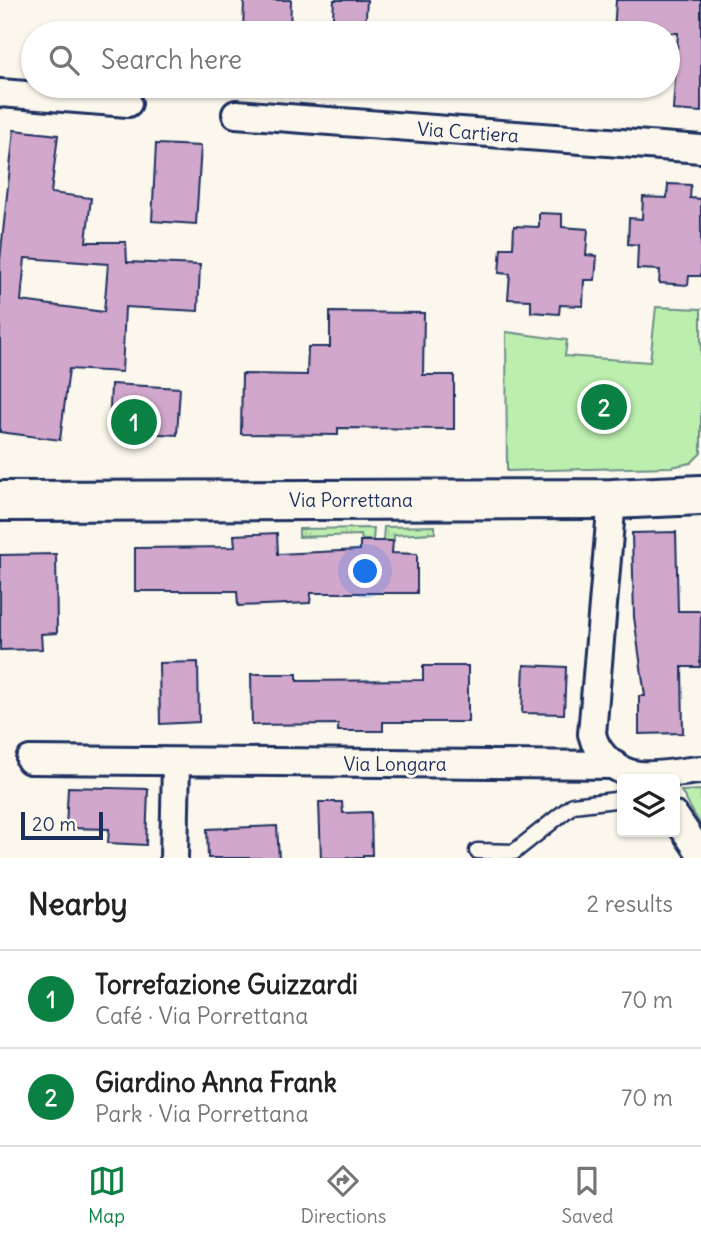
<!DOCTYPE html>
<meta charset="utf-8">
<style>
:root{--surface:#fff;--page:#f2f2f2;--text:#222;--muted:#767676;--line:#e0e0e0;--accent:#0b8043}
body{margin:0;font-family:Delius,sans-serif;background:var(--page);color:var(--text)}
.controls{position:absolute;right:21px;bottom:21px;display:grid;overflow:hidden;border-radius:7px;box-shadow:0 2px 5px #0004}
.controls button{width:63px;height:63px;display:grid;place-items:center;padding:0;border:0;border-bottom:2px solid var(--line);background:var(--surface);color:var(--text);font:35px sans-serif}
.scale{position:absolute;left:21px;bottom:18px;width:82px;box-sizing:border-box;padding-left:7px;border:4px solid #1b2f5e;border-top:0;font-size:19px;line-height:24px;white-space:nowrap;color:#1b2f5e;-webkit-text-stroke:5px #fbf7ec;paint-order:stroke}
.you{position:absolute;left:366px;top:572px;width:24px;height:24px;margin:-18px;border:5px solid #fff;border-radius:50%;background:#1a73e8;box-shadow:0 0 0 10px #1a73e833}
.badge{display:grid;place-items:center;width:46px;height:46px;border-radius:50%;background:var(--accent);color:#fff;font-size:23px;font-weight:700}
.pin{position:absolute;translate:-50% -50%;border:4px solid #fff;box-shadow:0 2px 7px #0006}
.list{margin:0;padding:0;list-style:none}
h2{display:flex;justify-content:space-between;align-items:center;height:91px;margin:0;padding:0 28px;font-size:30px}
h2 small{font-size:23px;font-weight:400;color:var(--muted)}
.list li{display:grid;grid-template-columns:46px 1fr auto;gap:21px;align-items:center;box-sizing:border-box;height:98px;padding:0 28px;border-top:2px solid var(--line)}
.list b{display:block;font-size:26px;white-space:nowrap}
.list p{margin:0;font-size:23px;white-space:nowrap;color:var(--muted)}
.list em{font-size:23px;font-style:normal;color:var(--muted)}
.icon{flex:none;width:38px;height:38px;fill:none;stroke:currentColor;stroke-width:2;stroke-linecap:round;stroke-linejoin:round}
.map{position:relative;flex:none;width:701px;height:858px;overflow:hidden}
.search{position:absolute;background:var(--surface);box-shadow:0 2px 5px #0004;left:21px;right:21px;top:21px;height:77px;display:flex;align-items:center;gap:18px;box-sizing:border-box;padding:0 24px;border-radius:38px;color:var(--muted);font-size:26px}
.sheet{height:287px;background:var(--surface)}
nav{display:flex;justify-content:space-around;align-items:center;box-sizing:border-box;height:98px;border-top:2px solid var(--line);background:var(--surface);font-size:19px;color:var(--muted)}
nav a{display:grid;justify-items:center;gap:4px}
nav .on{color:var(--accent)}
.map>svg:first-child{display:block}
.grass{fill:url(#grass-tufts);stroke:#6c8e86;stroke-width:2}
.park{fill:#bceeae;stroke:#6c8e86;stroke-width:2}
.building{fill:#d2a7cc;stroke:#1b2f5e;stroke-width:2;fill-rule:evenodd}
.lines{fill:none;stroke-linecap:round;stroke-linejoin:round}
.lane-casing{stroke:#1b2f5e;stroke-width:19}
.street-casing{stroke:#1b2f5e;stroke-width:32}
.secondary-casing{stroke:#1b2f5e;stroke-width:44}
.lane{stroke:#fbf7ec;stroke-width:14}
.street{stroke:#fbf7ec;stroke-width:26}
.secondary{stroke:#fbf7ec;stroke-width:38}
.labels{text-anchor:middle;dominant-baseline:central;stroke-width:6;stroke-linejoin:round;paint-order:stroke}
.street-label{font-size:19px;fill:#1b2f5e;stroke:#fbf7ec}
</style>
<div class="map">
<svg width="701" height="858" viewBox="0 0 701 858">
<defs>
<pattern id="grass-tufts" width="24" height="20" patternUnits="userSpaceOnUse" patternTransform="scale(1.75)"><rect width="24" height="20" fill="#bceeae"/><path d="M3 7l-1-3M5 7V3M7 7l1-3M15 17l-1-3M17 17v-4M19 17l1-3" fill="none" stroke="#a1cc98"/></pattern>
</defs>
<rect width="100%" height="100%" fill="#fbf7ec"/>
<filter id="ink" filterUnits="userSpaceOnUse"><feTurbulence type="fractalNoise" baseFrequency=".0143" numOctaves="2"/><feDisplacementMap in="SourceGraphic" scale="14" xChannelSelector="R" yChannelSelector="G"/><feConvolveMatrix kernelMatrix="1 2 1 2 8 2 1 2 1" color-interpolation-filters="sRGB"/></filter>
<g filter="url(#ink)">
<g class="grass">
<path d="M435 526V533L394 535V541L383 540 384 527Z"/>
<path d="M374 528 373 540H362L361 535 299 537V529Z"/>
</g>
<g class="park">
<path d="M656 307 701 309V453L691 463 671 467 507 471 506 332 567 340 565 356 650 362Z"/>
<path d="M701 790V826L681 791Z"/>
</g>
<g class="building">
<path d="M244 0H291L290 33H243Z"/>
<path d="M334 0H367L365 33H332Z"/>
<path d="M616 0H701V112L673 110 678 33H614Z"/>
<path d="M14 130 58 135 51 193 91 198 86 242H126L127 262 200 265 198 311 125 307 122 372 69 369 60 440 0 432V260ZM25 258 108 264 104 312 21 301Z"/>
<path d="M156 144 201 146 196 224 152 221Z"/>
<path d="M668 184 691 185 690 198 701 199V276H689L688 285 659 283 660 270 637 269 638 245 628 244 629 218 642 219 643 197 667 198Z"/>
<path d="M539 213 562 214V227L588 229 586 255 597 256 595 280H584L583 306 560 305 559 314 531 312V300L508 299 510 274 499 273 501 248H513L514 226 539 227Z"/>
<path d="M330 312 424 313 423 375H454V429L338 428V435L241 434 242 374 307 375 308 347H330Z"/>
<path d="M111 384 180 388 177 435 109 431Z"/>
<path d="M676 532 678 611H701L700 667H682L683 733 639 734V696H645L634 617 632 533Z"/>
<path d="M277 533 278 554 360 550V541H393L392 553 417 554V593H311L310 603 238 606 237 591H135V548L235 547 234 535Z"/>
<path d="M56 554 57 633 41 634 42 649 0 650V555Z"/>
<path d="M198 662 199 722 160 724 159 663Z"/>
<path d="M524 665 566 667 564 714 522 713Z"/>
<path d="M423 666H468V722H383V731H338V724L252 725 251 674H297V681L423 680Z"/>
<path d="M68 787 148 789 146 845 108 843 109 829 66 828Z"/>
<path d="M319 802H342L343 813 371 812 372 855H363V858H321Z"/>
<path d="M277 826 279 858H208L207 829Z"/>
</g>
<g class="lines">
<g class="lane-casing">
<path id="lane" d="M477 851 514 852 573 805 615 800 622 797"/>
</g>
<g class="street-casing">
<g id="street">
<path d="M0 93 128 103"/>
<path d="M236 114 701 149"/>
<path d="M612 499 592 734C597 755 617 773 639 775 659 777 682 771 701 770"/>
<path d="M30 760 615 765"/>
<path d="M675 816 701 854"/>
<path d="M174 858 176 762"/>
</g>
</g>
<g class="secondary-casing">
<path id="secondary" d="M0 501 612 499 701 495"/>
</g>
<use href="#lane" class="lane"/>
<use href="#street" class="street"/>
<use href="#secondary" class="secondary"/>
</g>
</g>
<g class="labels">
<g class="street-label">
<text transform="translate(468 132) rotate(4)">Via Cartiera</text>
<text x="351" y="500">Via Porrettana</text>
<text x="395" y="764">Via Longara</text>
</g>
</g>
</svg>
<div class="controls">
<button><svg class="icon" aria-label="layers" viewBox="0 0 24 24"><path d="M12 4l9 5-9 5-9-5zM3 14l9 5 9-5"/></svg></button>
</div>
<div class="scale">20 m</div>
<div class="you"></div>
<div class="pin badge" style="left:134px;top:422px">1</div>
<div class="pin badge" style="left:604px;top:407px">2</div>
<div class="search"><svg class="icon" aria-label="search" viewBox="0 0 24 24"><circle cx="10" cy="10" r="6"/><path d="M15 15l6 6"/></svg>Search here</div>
</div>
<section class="sheet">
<h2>Nearby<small>2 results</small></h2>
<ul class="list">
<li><span class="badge">1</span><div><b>Torrefazione Guizzardi</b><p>Café · Via Porrettana</p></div><em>70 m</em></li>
<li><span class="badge">2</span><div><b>Giardino Anna Frank</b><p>Park · Via Porrettana</p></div><em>70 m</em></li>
</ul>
</section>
<nav>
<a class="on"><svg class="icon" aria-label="map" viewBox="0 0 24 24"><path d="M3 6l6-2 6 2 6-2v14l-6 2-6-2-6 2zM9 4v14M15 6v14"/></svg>Map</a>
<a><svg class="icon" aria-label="directions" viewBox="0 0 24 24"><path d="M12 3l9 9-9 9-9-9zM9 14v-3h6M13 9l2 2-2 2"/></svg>Directions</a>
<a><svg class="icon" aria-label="saved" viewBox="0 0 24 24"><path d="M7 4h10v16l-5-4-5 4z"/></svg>Saved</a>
</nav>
